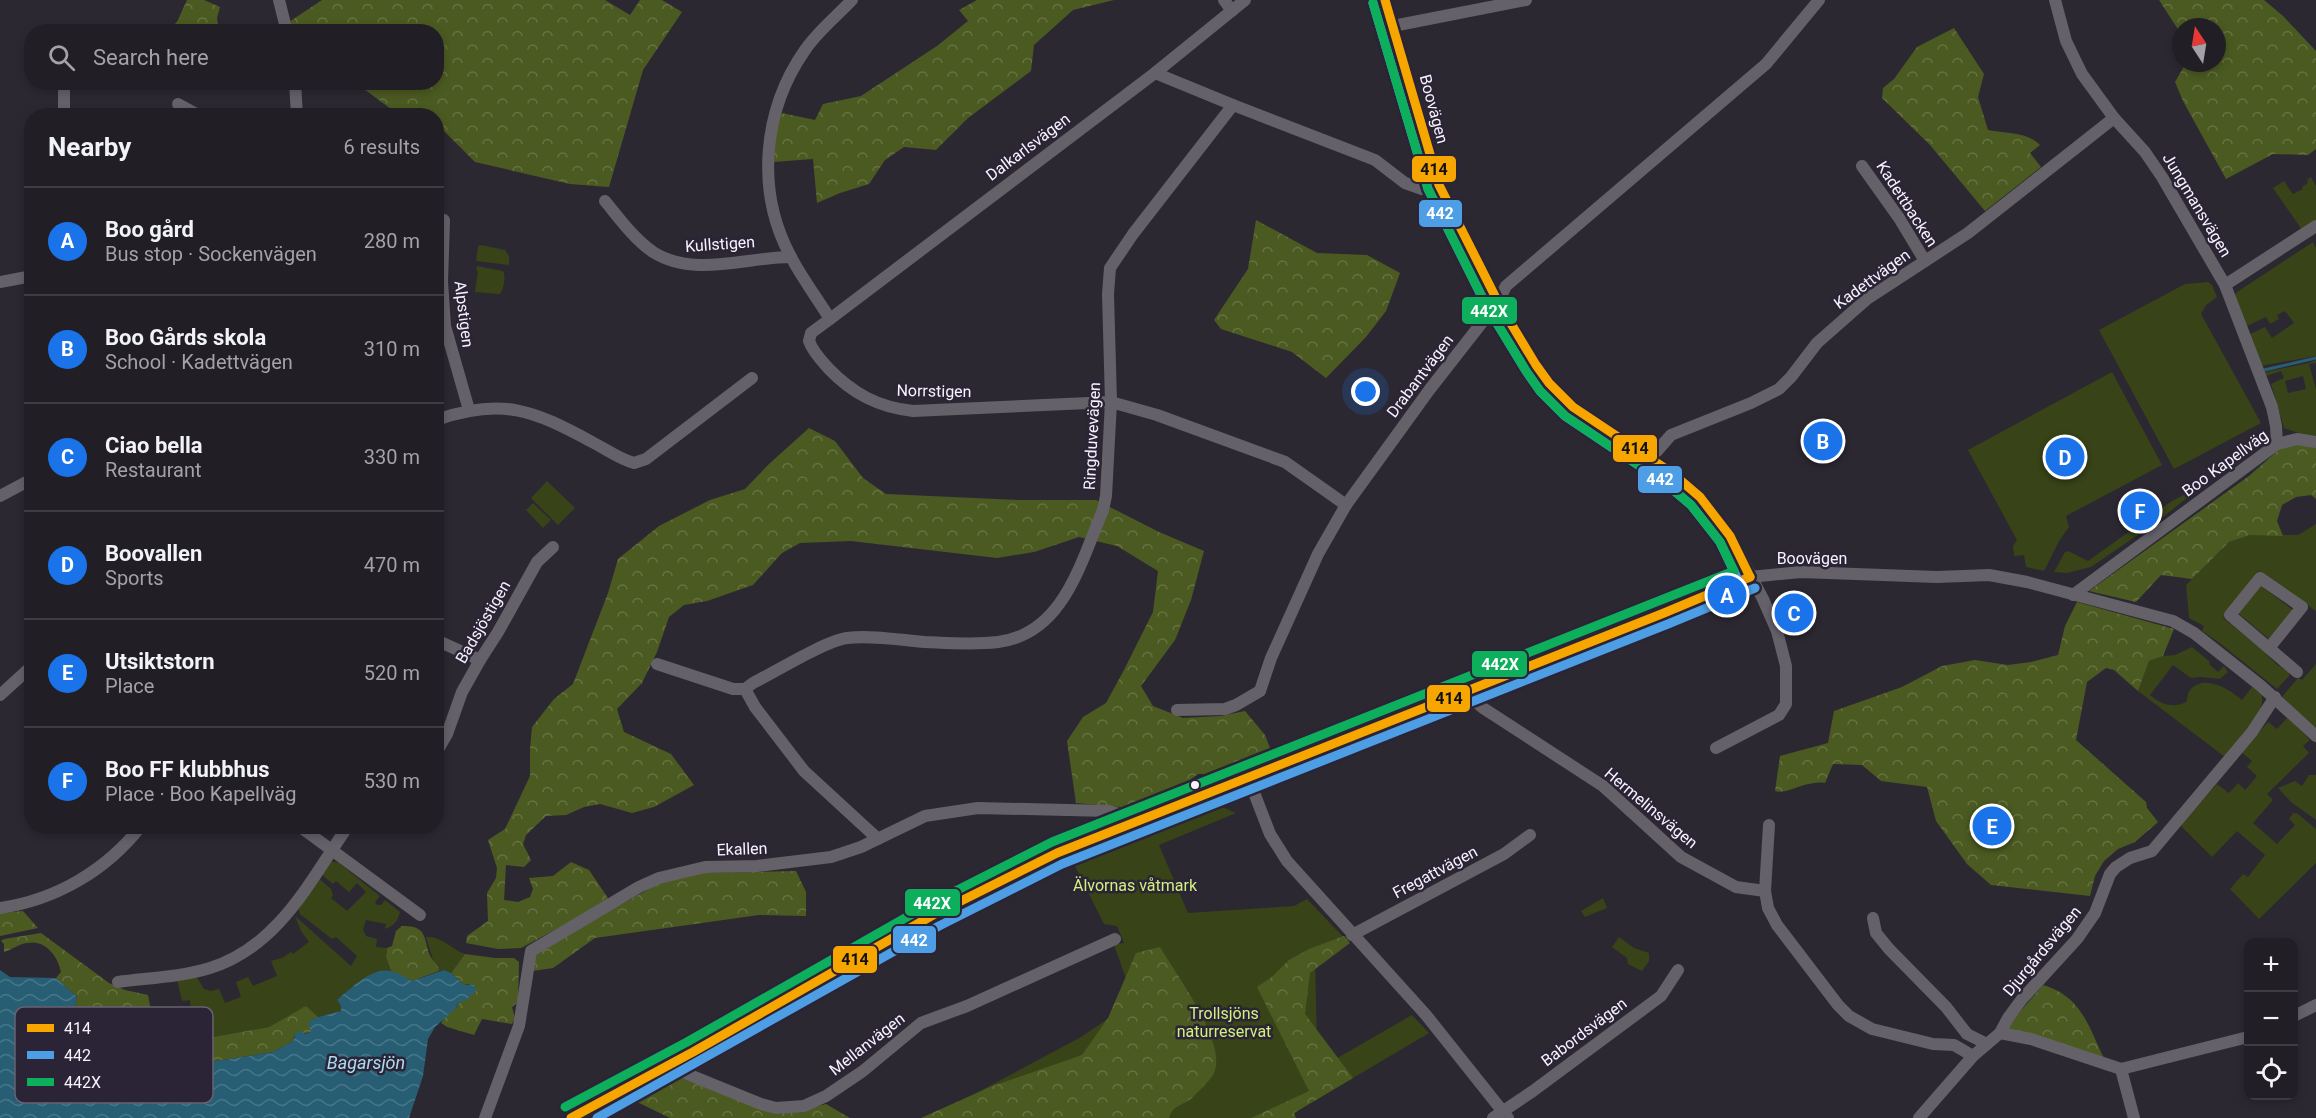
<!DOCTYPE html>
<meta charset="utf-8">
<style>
:root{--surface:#211e26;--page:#29272e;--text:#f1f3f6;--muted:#a2a2a7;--line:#3e3c43;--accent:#1a73e8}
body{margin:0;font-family:Roboto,sans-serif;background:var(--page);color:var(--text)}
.controls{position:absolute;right:18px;bottom:18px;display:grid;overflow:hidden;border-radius:12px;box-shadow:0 3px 9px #0003}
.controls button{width:54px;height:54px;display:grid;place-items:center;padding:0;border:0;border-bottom:2px solid var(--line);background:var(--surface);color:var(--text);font:30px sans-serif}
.compass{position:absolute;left:2172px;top:18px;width:54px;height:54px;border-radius:50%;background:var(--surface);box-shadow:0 3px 9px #0003;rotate:348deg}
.you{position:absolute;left:1366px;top:392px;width:21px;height:21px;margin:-15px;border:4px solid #fff;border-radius:50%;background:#1a73e8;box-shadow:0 0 0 9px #1a73e833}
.badge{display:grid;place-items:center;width:39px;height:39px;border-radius:50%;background:var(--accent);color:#fff;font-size:20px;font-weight:700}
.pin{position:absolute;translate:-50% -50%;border:3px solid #fff;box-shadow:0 2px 6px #0006}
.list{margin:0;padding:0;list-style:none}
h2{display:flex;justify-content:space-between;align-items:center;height:78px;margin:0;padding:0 24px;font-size:26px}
h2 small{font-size:20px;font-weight:400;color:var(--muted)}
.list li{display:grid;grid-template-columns:39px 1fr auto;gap:18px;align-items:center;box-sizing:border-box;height:108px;padding:0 24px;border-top:2px solid var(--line)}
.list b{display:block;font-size:22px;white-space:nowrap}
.list p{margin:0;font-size:20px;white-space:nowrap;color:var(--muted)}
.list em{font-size:20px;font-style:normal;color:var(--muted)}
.icon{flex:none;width:33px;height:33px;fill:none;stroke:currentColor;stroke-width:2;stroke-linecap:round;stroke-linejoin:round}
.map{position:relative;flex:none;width:2316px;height:1118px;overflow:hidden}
.search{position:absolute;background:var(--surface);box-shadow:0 3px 9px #0003;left:24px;top:24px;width:420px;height:66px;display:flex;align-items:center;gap:15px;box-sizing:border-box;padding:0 21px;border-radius:24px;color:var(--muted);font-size:22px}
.panel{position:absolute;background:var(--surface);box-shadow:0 3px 9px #0003;left:24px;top:108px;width:420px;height:726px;border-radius:24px}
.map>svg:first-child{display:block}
.green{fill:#384318;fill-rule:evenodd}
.forest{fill:url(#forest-crowns)}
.water{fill:url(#water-waves)}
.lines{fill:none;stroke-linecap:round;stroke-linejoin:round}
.stream{stroke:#275e74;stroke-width:3}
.minor{stroke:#646169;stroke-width:12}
.bus-1-casing{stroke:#2b2436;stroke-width:14}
.bus-2-casing{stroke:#2b2436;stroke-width:14}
.bus-3-casing{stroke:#2b2436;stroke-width:14}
.bus-1{stroke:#f7a600;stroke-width:9}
.bus-2{stroke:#4d9ee5;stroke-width:9}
.bus-3{stroke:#0daf5c;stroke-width:9}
.bus-dot{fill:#f7f3fd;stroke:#2b2436;stroke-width:2}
.labels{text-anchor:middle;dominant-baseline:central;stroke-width:5;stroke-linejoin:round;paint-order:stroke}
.street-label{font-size:16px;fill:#f7f3fd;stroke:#2b2436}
.park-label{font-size:16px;fill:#d0f17c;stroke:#2b2436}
.water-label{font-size:18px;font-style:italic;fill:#abdcf2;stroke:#2b2436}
.key{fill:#2b2436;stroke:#686272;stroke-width:1.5}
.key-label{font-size:16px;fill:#f7f3fd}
.line-badge{stroke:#2b2436;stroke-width:2}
.badge-label{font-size:16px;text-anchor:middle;font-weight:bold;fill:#fff}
.pale-badge-label{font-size:16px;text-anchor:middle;font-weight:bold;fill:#111}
</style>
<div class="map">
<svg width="2316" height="1118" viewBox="0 0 2316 1118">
<defs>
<pattern id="forest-crowns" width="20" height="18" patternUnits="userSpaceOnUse" patternTransform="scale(1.5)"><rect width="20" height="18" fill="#4b5a21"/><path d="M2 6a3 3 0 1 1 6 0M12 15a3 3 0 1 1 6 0" fill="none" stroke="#667242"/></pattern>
<pattern id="water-waves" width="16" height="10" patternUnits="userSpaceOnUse" patternTransform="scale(1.5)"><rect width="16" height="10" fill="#275e74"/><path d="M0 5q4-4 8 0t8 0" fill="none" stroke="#477689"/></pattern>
</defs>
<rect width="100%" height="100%" fill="#2c2832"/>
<g class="green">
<path d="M2311 177 2316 186V221L2302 230 2273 188 2284 181 2293 194 2303 189 2302 187 2308 183 2307 180Z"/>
<path d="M2313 242 2316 248V356L2261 366 2248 335 2265 327 2272 338 2294 323 2285 311 2277 315 2279 319 2270 324 2266 317 2245 327 2235 295 2237 292Z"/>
<path d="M481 245 505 250 509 256V265L476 261 478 246Z"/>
<path d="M477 266 503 271C506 276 504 289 500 294L475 292 478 271 476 270Z"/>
<path d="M2208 282 2212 285 2217 297 2206 305 2201 314 2261 423 2174 469 2099 330 2185 284Z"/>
<path d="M2316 360V363L2309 364 2316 389V439L2284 428 2271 384 2284 378 2281 371 2266 376 2265 372 2309 363ZM2303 376 2306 389 2288 393 2285 381Z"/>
<path d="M2112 372 2162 465 2066 516 2069 527 2059 541 2044 571 2026 567 2024 555 2014 556 2013 546 2017 540 1968 450Z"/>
<path d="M547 481 575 508 558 525 531 498Z"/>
<path d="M2203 485 2158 521 2091 567 2067 573 2054 572 2065 552 2068 551 2088 561 2172 501Z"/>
<path d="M533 503 551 520 543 528 526 510Z"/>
<path d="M2316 524V611L2258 571 2223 618 2258 646 2276 664 2289 672V676L2277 689 2217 641 2202 631 2204 626 2189 618 2186 585 2229 542 2250 535H2298Z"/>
<path d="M2261 586 2293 610 2269 639 2238 613Z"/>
<path d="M2192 647 2210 662 2209 664 2218 672 2224 666 2228 672 2220 679 2201 677 2191 678 2173 665 2150 695C2161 704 2173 709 2186 702 2188 698 2187 693 2191 689 2206 674 2230 690 2242 700L2253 686 2262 694C2265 718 2240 740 2225 757L2138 691 2149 661 2163 656 2175 655Z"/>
<path d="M2316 664V730L2281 698 2298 678 2302 680Z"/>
<path d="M2288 717 2310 740 2303 746 2309 753 2267 794 2273 800 2253 823 2277 844 2295 825 2289 819 2293 813 2298 814 2316 829V863L2259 919 2230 889 2243 874 2248 877 2265 855 2237 831 2212 857 2180 825 2217 784 2229 793 2238 783 2245 790 2257 776 2247 767 2252 761 2241 752 2268 722 2277 729Z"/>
<path d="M2309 775H2316V820L2291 802 2278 788 2295 781 2302 786Z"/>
<path d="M1220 806 1236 813 1159 845 1188 913 1294 906 1307 899 1347 941 1315 960 1317 1042 1332 1061 1412 1015 1429 1033 1294 1113 1295 1118H930L1081 1037 1134 1001 1114 945 1124 943 1117 926 1104 924 1069 854 1114 836 1116 839 1167 819H1176Z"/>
<path d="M331 861 339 863 380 896 375 902 377 905H381L385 900 400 912C398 921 394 926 385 929L386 924 366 920 363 930 366 936 377 939 376 947 387 948 386 957 391 971C370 970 352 987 337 1000L341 1006V1011L318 1017 306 1007 269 1027 207 1038 154 1027 151 1011 174 1007 175 1012 191 1010 190 1000 182 1001 177 980 196 976 204 989 211 991 219 989 225 1003 241 997 236 982 248 977 253 986 277 976 271 961 282 958 291 952 293 954 309 942 301 931 295 916 351 966 357 956 336 937 332 939 300 914 298 908 318 878 331 889 333 895 331 898 347 911 366 892 357 883 349 892 336 881 333 884 321 874Z"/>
<path d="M1603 898 1607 908 1585 917 1581 911Z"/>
<path d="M426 937C442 936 451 949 465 954L451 973 444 970 439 971V966L433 960Z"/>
<path d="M1619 937 1634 948 1649 953V961L1642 971 1628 964 1627 958 1612 947Z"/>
</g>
<g class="forest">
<path d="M187 0H204L220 7 217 18 219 31H166L177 22Z"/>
<path d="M322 0H605L630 15 640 0H662L682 12 643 70 609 187 570 184 475 162 444 131 437 129 436 116 399 115 356 83 436 82V32L291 31 289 22Z"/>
<path d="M977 0H1114L1073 10 1034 45 1031 71 968 118 936 150 904 147 885 160 869 184 840 193 817 203 813 159 773 162 777 112 815 120 823 104 861 96 937 46 968 21 959 10Z"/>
<path d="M2159 0H2264L2283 16 2316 51V149L2308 155 2273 154 2226 179 2183 101 2175 82 2186 63H2217V27H2181V34Z"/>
<path d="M1954 28 1984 74 1978 97 1988 130C2006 134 2026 131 2040 145L2030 153 2041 167 1985 211 1930 145 1882 98 1883 88 1894 79 1917 47Z"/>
<path d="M1256 220 1317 253 1367 255 1400 273 1386 311 1366 337 1326 378 1292 352 1221 329 1214 320 1248 269Z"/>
<path d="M809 428 835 441 863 478 886 494 1018 500H1096L1159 532 1204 551 1191 600 1175 640 1141 686 1153 706 1183 718 1221 716 1245 711 1265 735 1272 753 1213 774H1198L1166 798 1132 808 1076 803 1067 741 1083 717 1106 703 1124 670 1153 612 1158 571 1117 546 1079 537 1034 552 997 558 851 541 800 543 782 553 753 585 707 601 684 605 669 617 657 652 642 683 617 709 624 732 671 754 694 785 654 807 632 813 600 804 584 807 566 815 546 816 526 835 523 844 531 860 524 867 506 865 504 900 518 902 530 897 533 889 529 878 553 876 571 862 589 870 608 898 605 903 521 948 498 949 466 943 467 936 488 921 487 893 496 878 497 868 488 840 505 829 530 776V749L532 727 554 699 573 684 608 593 618 559 659 526 710 500 745 489 769 464Z"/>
<path d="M2295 443 2316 447V499L2311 495 2296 497 2282 505 2277 521 2283 536 2250 535 2229 542 2192 579 2161 575 2136 602 2089 591 2249 476 2283 446Z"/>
<path d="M2077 602 2174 629 2163 656 2149 661 2138 691 2114 670 2106 668 2087 682 2076 740 2146 802 2147 808 2158 822 2135 842 2118 849 2104 861 2095 876 2090 896 1991 885 1967 864 1936 821 1927 787 1881 781 1862 765 1833 764 1825 783C1805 780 1788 795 1775 791L1780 756 1828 743 1834 711 1902 687 1942 666 1975 660 2008 665 2031 662 2058 655 2065 626Z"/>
<path d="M796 871 806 892V916L759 915 595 938 553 968 533 971 536 955 545 947 658 884 696 873Z"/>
<path d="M23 911 38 928 0 936V913Z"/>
<path d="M402 926C431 925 422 943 432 959 436 964 439 964 439 971L412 981 391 971 386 957 387 948 392 946 396 931Z"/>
<path d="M41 933 109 983 125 990 148 995 154 1028 207 1038 269 1027 306 1006 318 1017 314 1020 311 1032 294 1036 293 1041 273 1052 198 1064 134 1063 99 1040 71 1029 77 997 56 978 61 972C58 956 45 939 27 943 19 944 11 950 4 952V944L1 941 4 939Z"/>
<path d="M1344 936 1350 943 1310 973 1305 1014 1353 1078 1294 1113 1296 1118H1251L1309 1091 1257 987 1273 976 1289 960 1309 949Z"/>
<path d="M1160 947C1175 973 1234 1051 1211 1078 1205 1085 1198 1092 1192 1098 1182 1106 1173 1105 1169 1118H921L990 1087 1082 1055 1108 1018 1136 953Z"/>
<path d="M465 954 495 958H514L519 962 518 1002 512 1007 515 1018 512 1024 482 1019 474 1035 447 1027 441 1023 446 1015 456 1008 469 984 464 985 451 973Z"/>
<path d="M2043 985C2083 997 2088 1027 2105 1060L2010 1030 2008 1026Z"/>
<path d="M671 1074 775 1114 803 1110 826 1104 850 1118H670L629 1098Z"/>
</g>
<path class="water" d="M0 970 10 977 56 978 77 997 71 1029 99 1040 134 1063 198 1064 273 1052 293 1041 296 1033 301 1031 305 1034 311 1032 308 1022 318 1017 341 1011V1006L337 1000C350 989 372 967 390 971 398 972 406 978 412 981L444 970 451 973 464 985H474L477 990 466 1000 458 1003 456 1008 435 1027 428 1039 423 1076 409 1118H0Z"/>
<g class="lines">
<path class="stream" d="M2264 370 2316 358"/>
<g class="minor">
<path d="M279 0 287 32"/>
<path d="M852 0C837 16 818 31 805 50 763 110 755 191 791 257 802 278 817 298 830 319L811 333 809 341C813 352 821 360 828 368 853 394 878 407 913 411L1111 402 1157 415 1285 462 1346 505"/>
<path d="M1224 0 1232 11"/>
<path d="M1385 0 1439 185 1498 302 1536 365 1549 383 1573 407 1672 473 1700 497 1730 536 1763 599 1777 631 1786 666V704L1779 715 1716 748"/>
<path d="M2055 0 2066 41 2082 74 2114 118 2145 152 2162 177 2225 285 2272 407 2276 426 2277 444"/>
<path d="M1393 26 1526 0"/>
<path d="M1155 73 1233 105"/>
<path d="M61 82 64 89V116"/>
<path d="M295 82 297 116"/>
<path d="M178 104 200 116"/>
<path d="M1862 166 1899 218 1925 261"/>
<path d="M605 201C619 218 634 239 653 252 694 278 746 257 791 257"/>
<path d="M444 220 442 282 445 326 469 410"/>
<path d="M0 282 32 276"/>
<path d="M2225 285 2316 226"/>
<path d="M830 319 1155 73 1245 0"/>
<path d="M436 420C502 397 533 410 592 442 606 449 619 459 634 463L646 459 752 378"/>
<path d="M1650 459 1671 435 1751 403 1779 389 1791 377 1817 343 1867 299 1968 233 2114 118"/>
<path d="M0 496 32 479"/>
<path d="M2073 595 2277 444 2297 439 2316 442"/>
<path d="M436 640 480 660"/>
<path d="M2269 648 2302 607 2260 578 2230 615 2297 672"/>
<path d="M657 664 733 689H745L755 707 804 771 878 839"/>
<path d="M745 689 753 683C775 672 825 641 847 638 872 635 900 640 925 642 949 643 974 645 998 642 1064 634 1081 561 1103 510L1106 496 1111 402 1108 294 1110 268 1133 234 1233 105 1375 160 1405 183 1422 189"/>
<path d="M1464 692 1483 708 1603 786 1681 857 1736 887 1765 891 1768 908 1777 925 1838 1005 1849 1016 1872 1029 1933 1044 1954 1045 1973 1056"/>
<path d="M0 695 32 666"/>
<path d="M1177 710 1225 709 1236 705 1260 691 1271 658 1318 554 1346 505 1430 389 1498 302 1506 286 1766 64 1819 0"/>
<path d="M436 753 447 734 462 692 480 660 498 632 537 562 553 547"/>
<path d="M1248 777 1270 834 1287 861 1426 1015 1508 1118"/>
<path d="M299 826 420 915"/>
<path d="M1765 891 1769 825"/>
<path d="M0 908C55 900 106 871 141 826"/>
<path d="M1873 918 1876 933 1889 949 1946 1007 1967 1034 1987 1044"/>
<path d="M1352 935 1504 854 1530 835"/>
<path d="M118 982C148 978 181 977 210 968 278 947 310 881 348 826"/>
<path d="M2294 1016 2316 1005"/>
<path d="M2000 1033 2031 1039 2121 1069 2248 1037"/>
<path d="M670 1067 761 1104 776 1108 804 1106 826 1096 863 1071 921 1023 967 1006 1115 939"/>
<path d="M2121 1069 2134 1118"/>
<path d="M485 1118 519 1026 531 951 639 887 659 878 705 867 757 866 831 857 861 847 925 816 978 808 1109 811 1138 820"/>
<path d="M571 1118C736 1034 889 930 1057 853L1664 613 1750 577 1801 572 1937 577 1989 575 2027 582 2173 621 2194 633 2261 686 2316 736"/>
<path d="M1493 1118 1533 1091 1661 996 1678 970"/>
<path d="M1919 1118 1973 1056 2000 1033 2008 1018 2022 999 2077 939 2095 913 2110 874 2116 867 2130 858 2152 851 2252 732 2275 697"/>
</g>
<g class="bus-1-casing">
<g id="bus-1">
<path d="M1385 0 1439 185 1498 302 1536 365 1549 383 1573 407 1672 473 1700 497 1730 536 1750 577"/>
<path d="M571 1118 693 1052 933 915 1057 853 1664 613 1750 577"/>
</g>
</g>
<g class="bus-2-casing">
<g id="bus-2">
<path d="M1373 3 1428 189 1487 307 1526 371 1540 391 1565 416 1665 483 1691 505 1720 542 1739 582"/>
<path d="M597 1118 939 926 1062 864 1668 624 1755 588"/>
</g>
</g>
<g class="bus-3-casing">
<path id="bus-3" d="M565 1107 687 1042 928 905 1052 842 1734 571 1720 542 1691 505 1665 483 1565 416 1540 391 1526 371 1487 307 1428 189 1373 3"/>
</g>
<use href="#bus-1" class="bus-1"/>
<use href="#bus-2" class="bus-2"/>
<use href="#bus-3" class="bus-3"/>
</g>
<circle class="bus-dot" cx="1195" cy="785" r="5"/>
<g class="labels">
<g class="street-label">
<text transform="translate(1434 109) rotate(75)">Boovägen</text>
<text transform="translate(1028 147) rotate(-37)">Dalkarlsvägen</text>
<text transform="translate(1907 204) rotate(57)">Kadettbacken</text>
<text transform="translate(2197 205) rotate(59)">Jungmansvägen</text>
<text transform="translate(720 244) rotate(-4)">Kullstigen</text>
<text transform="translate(1872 279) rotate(-36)">Kadettvägen</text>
<text transform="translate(464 314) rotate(83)">Alpstigen</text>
<text transform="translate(1420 376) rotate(-53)">Drabantvägen</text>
<text transform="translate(934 391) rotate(1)">Norrstigen</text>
<text transform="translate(1092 436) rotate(-87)">Ringduvevägen</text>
<text transform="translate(2225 463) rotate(-36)">Boo Kapellväg</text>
<text x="1812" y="558">Boovägen</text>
<text transform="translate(483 622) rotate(-60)">Badsjöstigen</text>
<text transform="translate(1651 808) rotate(40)">Hermelinsvägen</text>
<text transform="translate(742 849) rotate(-2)">Ekallen</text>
<text transform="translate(1435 872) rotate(-28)">Fregattvägen</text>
<text transform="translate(2042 951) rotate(-50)">Djurgårdsvägen</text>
<text transform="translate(1584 1032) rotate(-37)">Babordsvägen</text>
<text transform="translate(867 1044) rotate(-38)">Mellanvägen</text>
</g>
<g class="park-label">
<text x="1135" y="885">Älvornas våtmark</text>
<text x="1224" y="1013">Trollsjöns<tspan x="1224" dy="18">naturreservat</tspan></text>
</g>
<g class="water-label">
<text x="366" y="1062">Bagarsjön</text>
</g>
</g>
<rect x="15" y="1007" width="198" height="96" rx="9" class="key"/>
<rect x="27" y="1024" width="27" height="8" fill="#f7a600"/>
<rect x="27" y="1051" width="27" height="8" fill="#4d9ee5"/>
<rect x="27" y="1078" width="27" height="8" fill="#0daf5c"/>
<g class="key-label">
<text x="64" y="1034">414</text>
<text x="64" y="1061">442</text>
<text x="64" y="1088">442X</text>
</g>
<g class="line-badge">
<rect x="1411" y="155" width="46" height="28" rx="6" fill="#f7a600"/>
<rect x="1418" y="199" width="45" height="29" rx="6" fill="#4d9ee5"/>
<rect x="1461" y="296" width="57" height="29" rx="6" fill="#0daf5c"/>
<rect x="1612" y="434" width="46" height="29" rx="6" fill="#f7a600"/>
<rect x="1637" y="465" width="46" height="29" rx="6" fill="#4d9ee5"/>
<rect x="1471" y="650" width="57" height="28" rx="6" fill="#0daf5c"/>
<rect x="1426" y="684" width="45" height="29" rx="6" fill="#f7a600"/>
<rect x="904" y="888" width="57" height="29" rx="6" fill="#0daf5c"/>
<rect x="892" y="925" width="45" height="29" rx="6" fill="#4d9ee5"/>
<rect x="832" y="945" width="46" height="29" rx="6" fill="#f7a600"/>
</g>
<g class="badge-label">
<text x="1440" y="219">442</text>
<text x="1489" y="317">442X</text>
<text x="1660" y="485">442</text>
<text x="1500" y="670">442X</text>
<text x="932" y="909">442X</text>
<text x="914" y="946">442</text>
</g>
<g class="pale-badge-label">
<text x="1434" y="175">414</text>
<text x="1635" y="454">414</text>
<text x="1449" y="704">414</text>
<text x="855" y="965">414</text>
</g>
</svg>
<div class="controls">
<button>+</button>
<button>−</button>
<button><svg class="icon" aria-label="locate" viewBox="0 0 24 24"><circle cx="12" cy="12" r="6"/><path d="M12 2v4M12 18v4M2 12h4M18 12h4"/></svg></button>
</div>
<svg class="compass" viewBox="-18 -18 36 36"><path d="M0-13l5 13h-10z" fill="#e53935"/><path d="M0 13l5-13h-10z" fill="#a2a2a7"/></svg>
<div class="you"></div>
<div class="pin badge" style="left:1727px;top:595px">A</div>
<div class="pin badge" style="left:1823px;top:441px">B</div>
<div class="pin badge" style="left:1794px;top:613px">C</div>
<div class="pin badge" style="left:2065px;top:457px">D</div>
<div class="pin badge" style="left:1992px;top:826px">E</div>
<div class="pin badge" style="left:2140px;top:511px">F</div>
<div class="search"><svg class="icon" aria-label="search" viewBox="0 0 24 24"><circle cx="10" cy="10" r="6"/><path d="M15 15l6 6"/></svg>Search here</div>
<section class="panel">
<h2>Nearby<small>6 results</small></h2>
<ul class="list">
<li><span class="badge">A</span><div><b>Boo gård</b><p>Bus stop · Sockenvägen</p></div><em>280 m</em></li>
<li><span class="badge">B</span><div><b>Boo Gårds skola</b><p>School · Kadettvägen</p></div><em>310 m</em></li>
<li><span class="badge">C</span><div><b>Ciao bella</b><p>Restaurant</p></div><em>330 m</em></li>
<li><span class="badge">D</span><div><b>Boovallen</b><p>Sports</p></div><em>470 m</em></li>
<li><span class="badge">E</span><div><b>Utsiktstorn</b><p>Place</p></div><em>520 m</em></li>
<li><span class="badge">F</span><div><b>Boo FF klubbhus</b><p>Place · Boo Kapellväg</p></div><em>530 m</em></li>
</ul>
</section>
</div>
